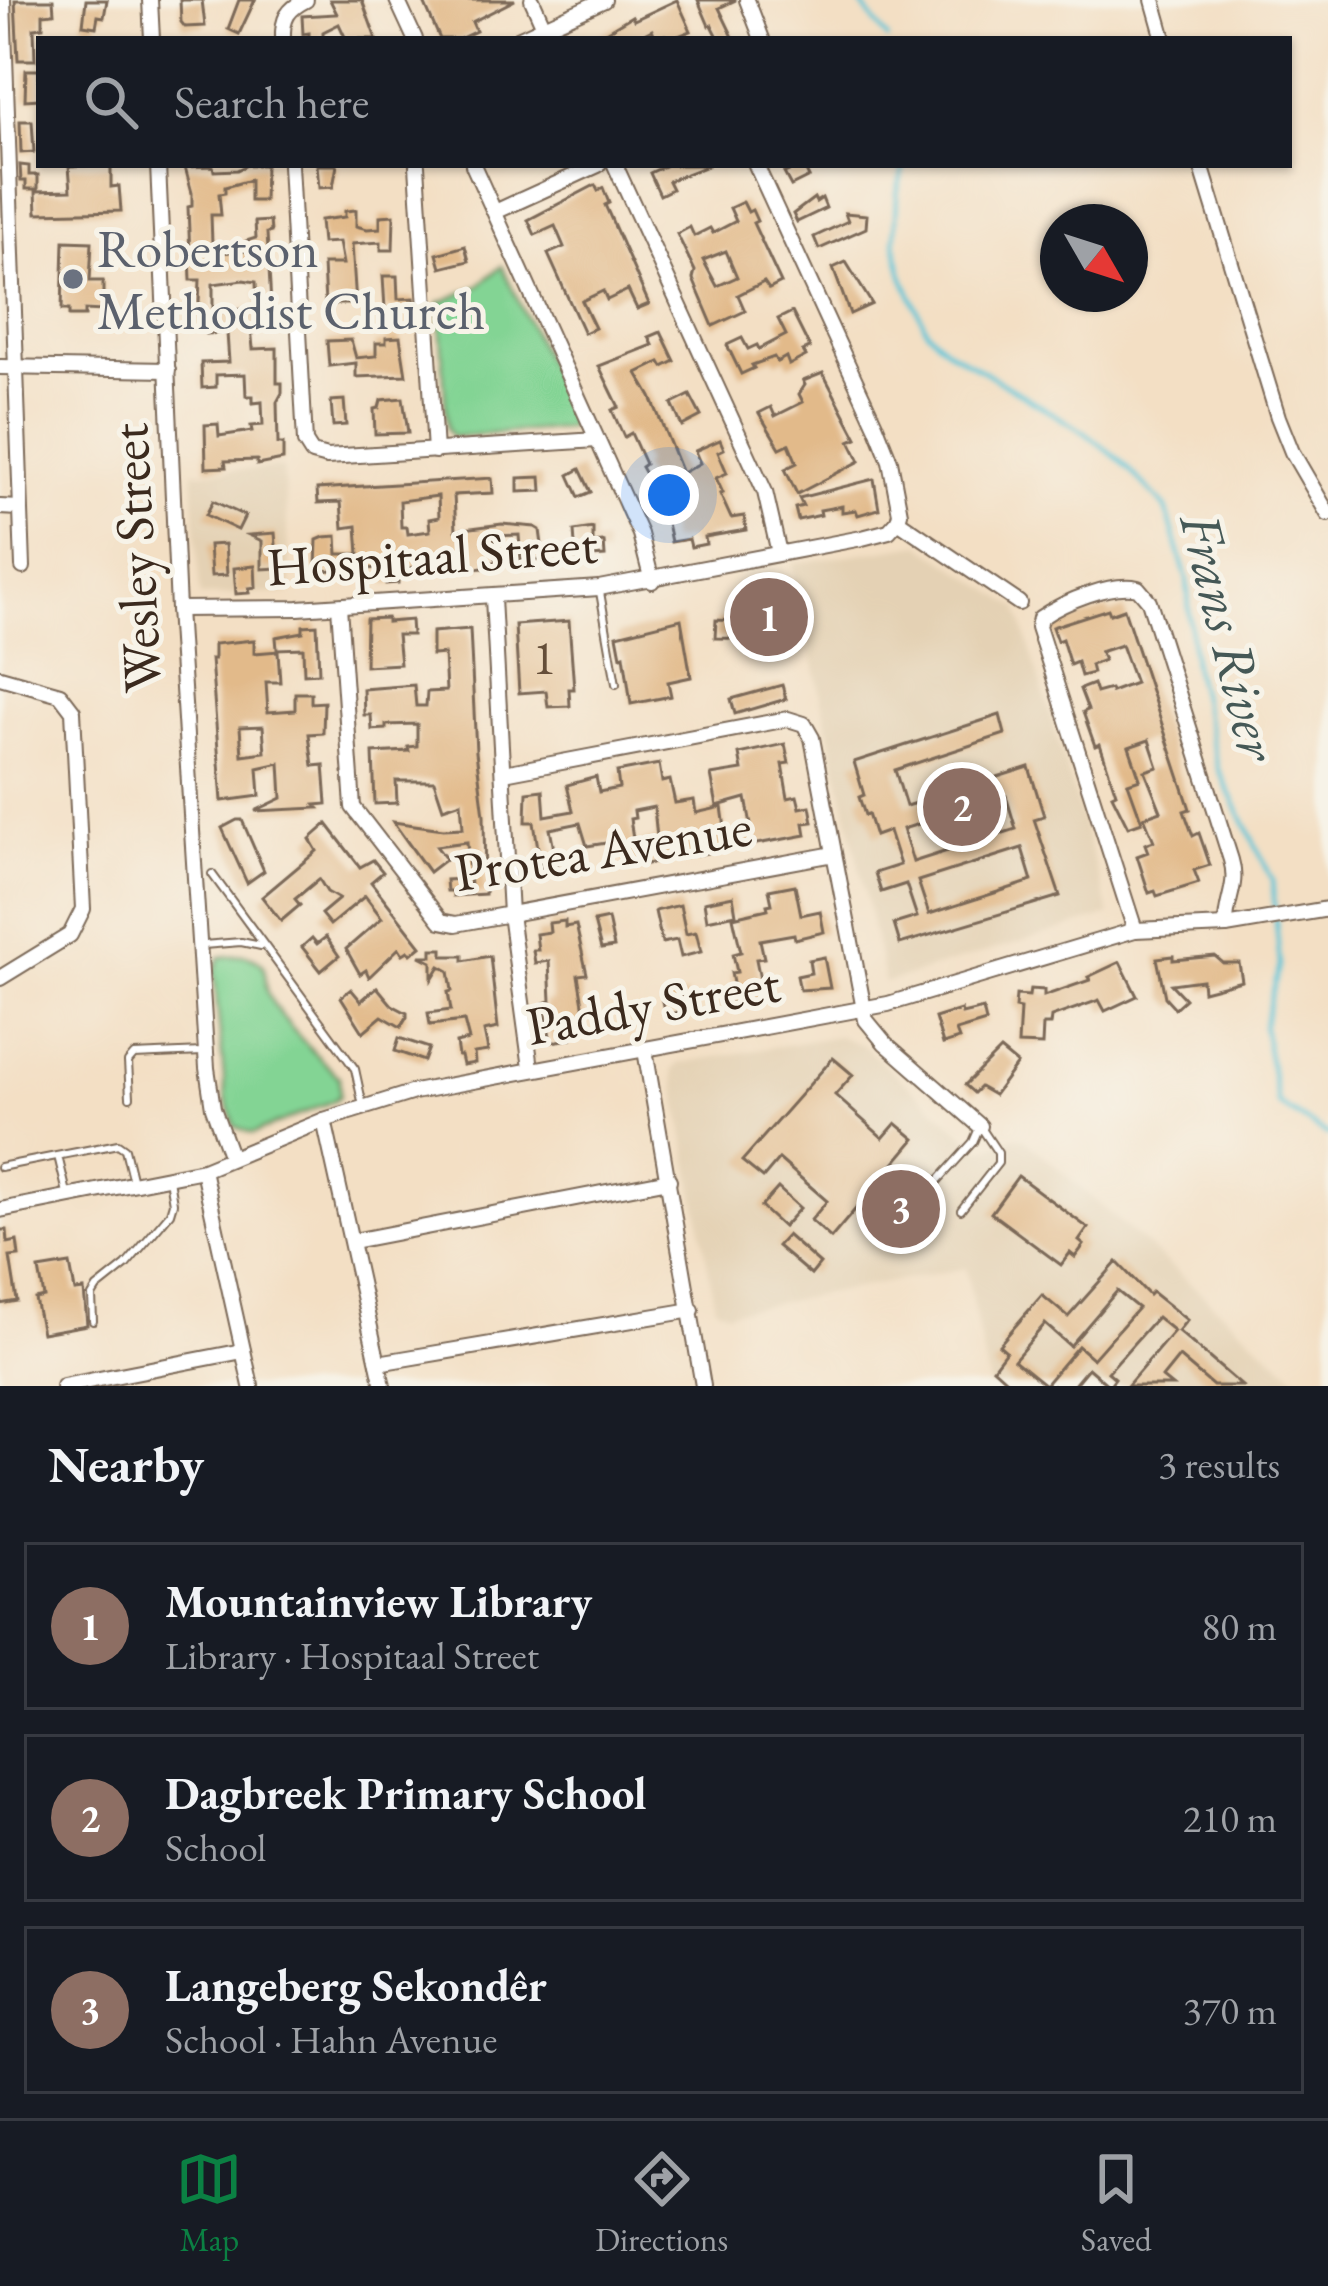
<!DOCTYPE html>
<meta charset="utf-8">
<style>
:root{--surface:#171b24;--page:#20242c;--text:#f1f3f6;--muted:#9ea1a6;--line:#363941;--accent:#0b8043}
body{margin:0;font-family:"EB Garamond",serif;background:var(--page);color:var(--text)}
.compass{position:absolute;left:1040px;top:204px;width:108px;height:108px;border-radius:50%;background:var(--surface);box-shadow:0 3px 9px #0004;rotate:129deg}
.you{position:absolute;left:669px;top:495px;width:42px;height:42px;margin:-30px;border:9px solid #fff;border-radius:50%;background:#1a73e8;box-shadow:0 0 0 18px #1a73e833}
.badge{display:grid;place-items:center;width:78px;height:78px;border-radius:50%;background:var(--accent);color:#fff;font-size:39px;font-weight:700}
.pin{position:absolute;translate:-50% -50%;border:6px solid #fff;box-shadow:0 3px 12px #0006}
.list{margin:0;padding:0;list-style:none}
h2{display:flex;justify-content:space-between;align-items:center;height:156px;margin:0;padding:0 48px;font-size:51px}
h2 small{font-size:39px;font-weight:400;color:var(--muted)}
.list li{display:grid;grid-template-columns:78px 1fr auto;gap:36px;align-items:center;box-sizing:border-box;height:168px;margin:0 24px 24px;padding:0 24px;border:3px solid var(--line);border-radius:0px}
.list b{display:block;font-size:45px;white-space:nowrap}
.list p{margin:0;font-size:39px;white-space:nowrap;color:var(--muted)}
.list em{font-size:39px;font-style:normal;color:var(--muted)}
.icon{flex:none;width:66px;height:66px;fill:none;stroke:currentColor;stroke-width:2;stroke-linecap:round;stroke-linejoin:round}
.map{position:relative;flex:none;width:1328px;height:1386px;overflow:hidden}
.search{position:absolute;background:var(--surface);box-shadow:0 3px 9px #0004;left:36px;right:36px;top:36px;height:132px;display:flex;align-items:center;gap:30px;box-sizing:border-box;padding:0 42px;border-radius:0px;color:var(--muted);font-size:45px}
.sheet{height:732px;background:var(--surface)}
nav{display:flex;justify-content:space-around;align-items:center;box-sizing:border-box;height:168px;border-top:3px solid var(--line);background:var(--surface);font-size:33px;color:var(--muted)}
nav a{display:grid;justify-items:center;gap:6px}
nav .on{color:var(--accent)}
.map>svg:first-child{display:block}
.built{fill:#e4d1b4}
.green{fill:#83d494;stroke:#5f7f59;stroke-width:3}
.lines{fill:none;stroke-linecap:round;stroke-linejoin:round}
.stream{stroke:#5cc5d7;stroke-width:4.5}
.building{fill:#e2ba8a;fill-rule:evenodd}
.lane-casing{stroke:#7b6958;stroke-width:10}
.street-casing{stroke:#7b6958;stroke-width:18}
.lane{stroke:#fff;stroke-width:6}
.street{stroke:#fff;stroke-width:14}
.worship-dot{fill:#6b7280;stroke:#f7f3e8;stroke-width:4.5}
.labels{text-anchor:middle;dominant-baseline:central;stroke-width:10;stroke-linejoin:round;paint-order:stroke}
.number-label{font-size:48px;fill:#654e39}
.worship-label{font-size:54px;fill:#5b616d;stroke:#f7f3e8;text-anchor:start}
.street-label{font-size:54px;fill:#3b2a1e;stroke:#f7f3e8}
.water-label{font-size:57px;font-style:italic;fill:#455856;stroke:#f7f3e8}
</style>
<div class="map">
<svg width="1328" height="1386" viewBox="0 0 1328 1386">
<rect width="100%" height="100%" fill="#f7f3e8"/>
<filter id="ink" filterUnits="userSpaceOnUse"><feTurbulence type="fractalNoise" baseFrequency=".00833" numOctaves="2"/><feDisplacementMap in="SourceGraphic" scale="24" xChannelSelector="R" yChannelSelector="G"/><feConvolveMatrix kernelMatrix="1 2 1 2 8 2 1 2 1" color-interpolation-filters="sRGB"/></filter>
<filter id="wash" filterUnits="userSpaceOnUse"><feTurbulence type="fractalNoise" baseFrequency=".004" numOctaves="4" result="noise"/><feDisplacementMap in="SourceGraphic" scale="48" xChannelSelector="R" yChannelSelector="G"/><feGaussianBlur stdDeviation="2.7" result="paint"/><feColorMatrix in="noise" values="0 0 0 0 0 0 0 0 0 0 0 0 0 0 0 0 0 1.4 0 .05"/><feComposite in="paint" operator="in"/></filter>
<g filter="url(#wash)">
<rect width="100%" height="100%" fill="#f3dfc4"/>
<g class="built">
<path d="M283 468 292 593 200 596 193 472Z"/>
<path d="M920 544 1018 608 1110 915 885 983 792 564Z"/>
<path d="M838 1036 864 1046 982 1150 1015 1137 1024 1138 1307 1386H989L966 1268 727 1312 715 1306 673 1070 680 1063Z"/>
</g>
<g class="green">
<path d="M502 266 574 421 567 428 452 437 447 429 439 303 477 287Z"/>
<path d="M245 955C272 962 262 974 268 993 275 1015 322 1061 339 1077L340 1096 333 1101 253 1134 235 1126 226 1099 214 972 220 957Z"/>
</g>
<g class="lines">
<g class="stream">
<path d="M858 0 888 39"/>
<path d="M904 165 897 193 895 242 903 276 927 331 948 350 1084 432 1121 461 1166 508 1187 580 1193 665 1218 768 1272 879 1280 965 1263 1027 1278 1104 1328 1135"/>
</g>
</g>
<g id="blocks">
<g class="building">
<path d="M15 0H53L54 13 43 14V27L34 28 35 60H18Z"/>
<path d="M86 0H107L104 17 98 16 96 27 83 25Z"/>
<path d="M180 0H202L205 26 185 27 181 22Z"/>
<path d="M239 0H255L239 34 228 29Z"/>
<path d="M330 0H362L376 39H346L339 24 323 32V39H309V33L303 34 302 16 337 14Z"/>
<path d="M423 0H515L472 22 476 31 459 39H440Z"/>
<path d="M677 0 691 31 671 39 665 35 656 39 652 30 634 39H594L632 16 634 20Z"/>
<path d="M698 0H736L719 8 734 39H719L712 25 709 26Z"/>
<path d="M26 70H39V99L25 100Z"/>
<path d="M20 121H32L34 152 21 153Z"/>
<path d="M20 165 29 166V175H38V189H26V181H21Z"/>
<path d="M111 165V187L119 186 121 211 37 213 36 191 71 190 69 166Z"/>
<path d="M247 165H265L264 201H250V180L225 187V193L219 194 221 215H211L212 244 219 243V253L246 251V241L256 238 255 222 270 221 271 232 267 233 272 323 251 327 253 349 277 348V383H282V393L277 402 278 444H283V460L257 465V460L225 461 226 467 206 468 205 425 218 424 219 436 252 431 251 426 263 425 262 402 253 403V396H246L245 374 216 375V387L202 388 201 363 229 362 227 333 206 334V326H198L200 280H191L188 207 192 206V193L185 167 213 166 214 171 237 170ZM243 280 256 282 257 307 213 313V284Z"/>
<path d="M317 165H337L333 187 319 188Z"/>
<path d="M667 165H707V166L668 181 672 189 660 195 650 173Z"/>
<path d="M803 165 809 177 791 186 784 173Z"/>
<path d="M595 185 598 191 603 188 609 203 605 205 649 304 637 309 628 290 607 300 603 291 582 301 595 328 584 333 548 254 564 247 555 226 535 235 528 220Z"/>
<path d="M814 198 816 202 822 198 826 208 797 222 793 214Z"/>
<path d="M743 202 748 212 752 210 757 221 753 223 781 283 769 289 764 282 738 295 745 311 713 326 693 279 695 271 677 234 690 227 694 236 710 228 713 233 736 221 730 208ZM726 251 737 277 717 286 703 260Z"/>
<path d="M356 210V226L367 229 380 228V216L394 215 393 250H381V242L352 244 356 304H325L323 264H343L339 242 322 243 320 220 345 217V211Z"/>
<path d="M845 213 867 215 866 228 819 249 814 237 848 221Z"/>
<path d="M64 241 92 242 90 281H103V311L85 310V316H69V310H62Z"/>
<path d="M465 246 469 261 441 268 437 254Z"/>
<path d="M846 262 872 304 850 314 833 268Z"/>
<path d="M383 276H397L398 299 414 298 415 308 385 309Z"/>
<path d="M792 312 810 348 803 351 806 356 789 365 786 357 777 362 774 357 752 365 754 368 741 374 727 345 742 338 748 349 757 345 759 349 786 335 778 319Z"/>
<path d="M661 332 675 361 663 367 660 362 637 373 651 397 682 473 700 463 695 451 720 440 724 449 718 452 727 473 716 478 723 493 720 494 731 518 744 516 746 530 705 537 706 544 691 547 689 539 671 542 666 518 669 517 641 467 645 464 631 433 624 437 612 410 619 407 599 366 653 345 649 337Z"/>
<path d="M400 337 406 375 356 377V363L329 366 327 341 351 340 356 358 376 356V343H386V338Z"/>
<path d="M823 373 857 438 850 441 860 461 797 494 785 469 797 463 789 444 780 448 759 413 771 407 775 416 803 402 799 394 805 385 803 381Z"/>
<path d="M690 395 701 416 682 426 672 404Z"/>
<path d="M403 398 408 433 375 434 374 409 379 408 381 400Z"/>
<path d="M344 400 346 425 333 426 331 401Z"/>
<path d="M580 469 591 492 579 497 569 475Z"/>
<path d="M541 477 542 491 518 492V478Z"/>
<path d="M492 478 493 493 454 495 456 530 502 524 535 527 540 530 544 560H521L519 535 494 536 496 562 484 563V568L468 569V564L407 568 398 571V583L386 584 385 568 316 571 317 540 324 537 337 536 338 554H359L357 526 343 528 341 502 318 503 317 489ZM438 496 439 517 429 519 430 531 408 534 407 527H401L400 501Z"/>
<path d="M874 479 879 509 858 515 856 510 842 512V506L820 510 821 515 798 520 795 508 803 506 799 498Z"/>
<path d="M213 501 245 516 238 530 206 515Z"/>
<path d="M593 528V543L604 542 605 556 576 558 574 531Z"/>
<path d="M275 533 278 568 262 569V541L249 535Z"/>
<path d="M225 544 227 575 211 576 209 545Z"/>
<path d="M255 566 256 587 249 588 250 593 236 594 234 568Z"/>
<path d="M775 594 777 606 795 603 802 617 797 620V627L780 628V639L715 638 716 620 739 621 735 603Z"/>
<path d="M1108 609 1110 614 1124 609 1190 809 1184 811 1193 836 1199 833 1210 865 1194 870 1199 883 1157 896 1155 891 1149 893 1137 856 1148 852 1145 844 1154 841 1144 817 1161 811 1145 771 1158 767 1149 740 1129 747 1140 779 1128 783 1142 822 1128 827 1112 795 1116 793 1100 744 1095 746 1083 712 1088 710 1080 689 1093 684 1096 693 1110 689 1111 692 1135 683 1121 645 1100 652 1104 660 1091 665 1093 673 1081 676 1077 662 1070 665 1062 639 1057 641 1052 627Z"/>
<path d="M387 618V622L411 620 412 635H397L400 664 365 666 366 619Z"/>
<path d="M681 619 691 677 668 682 671 696 631 704 624 655 621 656 617 635Z"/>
<path d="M569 621 574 689H569L570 706 548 707 546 691 519 693 515 625Z"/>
<path d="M317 625 319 673 304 674 303 648 277 649 276 637 303 632V626Z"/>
<path d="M470 629 476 752 484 815 485 894 453 896V891H447L446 880 463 879 470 887 467 842 436 846 446 859 429 872 393 822 443 829 463 828 461 802 443 808 434 781H396L397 803 375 804 373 753 409 751 408 747 417 746V724L386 725V729L372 730 371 715H364L363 689 414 685 416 706H426L427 692 446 691 444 654 432 655V632Z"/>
<path d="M254 640V653L278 651 280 682H266L268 712 295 710V693H311V703L324 702 323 733 309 734 313 766 324 765 327 804 315 805 318 808 255 811 282 798 280 763 258 768 260 796 222 801 211 659H214V644ZM263 726 265 752 242 755 240 727Z"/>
<path d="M782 685 786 699 735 714 731 699Z"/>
<path d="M1000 715 1005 734 895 770 906 806 1029 767 1044 816 1034 819 1060 896 900 944 894 924 917 917 906 884 881 892 875 873 900 865 889 831 875 836 868 814 865 815 859 797 864 795 854 762ZM1006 796 1016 829 913 862 903 829ZM1022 848 1032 881 929 914 918 881Z"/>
<path d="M785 744 789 763 782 764 788 798 797 796 800 808 810 806 813 822 804 823 806 835 641 865 640 860 625 864 619 841 587 846 580 823 550 829 557 865 541 868 534 822H526L527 792 543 790 545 816 573 811 567 785 596 777 599 792 619 788 617 772 659 764 662 782 670 780 675 803 694 800 696 813 722 807 726 835 752 830 746 798 717 806 711 775 742 770 739 754ZM654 807 657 838 634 845 630 819 635 818 634 811Z"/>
<path d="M237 820H242L264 871 247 883 222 828Z"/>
<path d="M327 824 360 867 373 860 383 872 371 882 421 946 411 954 408 951 403 954 399 948 369 977 366 970 360 974 346 949 382 918 365 896 330 925 321 914 339 899 327 892 319 879 295 899 300 905 281 921 262 897 317 851 310 839Z"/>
<path d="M795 885 801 915 820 911 824 932 795 939 794 934 760 940 764 958 756 959 764 1000 723 1004 721 991 734 988 731 973 737 972 733 954 741 952 733 917 768 909 767 905 772 904 769 890Z"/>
<path d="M733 896 736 914 707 920 704 902Z"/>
<path d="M680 905 686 934 696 932 701 952 681 957 677 940 662 943 655 911Z"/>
<path d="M608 919 614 947 601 949 594 922Z"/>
<path d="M565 921V927L576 925 587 974 578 975 585 1016 581 1017 584 1028 570 1031 571 1039 551 1042 544 1003 551 1001 549 961 535 963 533 950H538L536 934 550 932 549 923Z"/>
<path d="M326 937 339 956 321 971 302 947 312 938 317 944Z"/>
<path d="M432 949H443V956H463V961L490 956 498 1028 484 1031 488 1051 474 1053 475 1063 463 1065 461 1056H458L456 1043 469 1040 464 1021 430 1025 428 1013 451 1010 448 992 452 991 449 971 440 966 432 979V962L420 956H432Z"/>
<path d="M1173 956V960L1215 956 1223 963H1239L1242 981 1203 991 1202 980 1171 984 1185 999 1175 1008 1165 997 1157 958Z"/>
<path d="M824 957 830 988 800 990 797 976 811 973 809 960Z"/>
<path d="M1120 962 1137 996 1105 1011 1099 1000 1051 1017 1050 1025H1043L1042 1045 1018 1044 1020 1009 1015 1008 1016 995 1029 996 1030 989 1044 990V996L1090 980 1088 977Z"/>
<path d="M377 987 392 1005 407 1013V1017L401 1027 382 1016 363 1032 341 997 351 989 361 1001Z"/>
<path d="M686 995 689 1010 665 1015 662 1001Z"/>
<path d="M983 1009 986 1022 956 1031 959 1039 943 1044 935 1018 961 1010 962 1014Z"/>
<path d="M399 1038 429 1048 424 1061 395 1051Z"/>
<path d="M1000 1050 1017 1064 994 1095 980 1087 974 1093 965 1085Z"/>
<path d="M833 1058 853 1075 835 1095 883 1138 896 1123 915 1139 831 1238 811 1220 827 1201 779 1159 763 1178 742 1161Z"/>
<path d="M1018 1176 1088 1228 1079 1241 1084 1245 1075 1257 1070 1253 1061 1265 991 1213Z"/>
<path d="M778 1188 800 1208 783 1227 761 1207Z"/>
<path d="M0 1230H7L8 1243 17 1241 19 1256 10 1257 17 1301 0 1304Z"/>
<path d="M787 1235 820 1264 811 1275 777 1246Z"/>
<path d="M1117 1262 1149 1295 1152 1292 1187 1320 1178 1331 1242 1386H1213L1179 1357 1162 1378 1172 1386H1127L1174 1331 1157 1317 1108 1372 1115 1378 1109 1386 1088 1368 1073 1386H1013L993 1368 1006 1351 999 1345 1042 1295 1068 1317ZM1117 1291 1138 1308 1093 1359 1078 1346 1045 1385 1014 1360 1045 1324 1070 1346Z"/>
<path d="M70 1264 75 1291 84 1290 87 1325 42 1333 35 1299 44 1297 39 1269Z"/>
</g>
</g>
</g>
<g filter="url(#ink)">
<use href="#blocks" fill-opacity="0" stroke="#7b6958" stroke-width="3"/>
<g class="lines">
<g class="lane-casing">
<g id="lane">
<path d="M600 592 616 684"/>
<path d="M212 874 355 1069 363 1106"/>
<path d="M203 945 241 942 261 946"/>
<path d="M130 1097 128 1062 134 1055 203 1052"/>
<path d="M58 1156 67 1193"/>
<path d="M0 1167 118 1144 125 1149 133 1182"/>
<path d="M896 1227 973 1142 980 1126 998 1153V1163L961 1210"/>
<path d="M93 1321 92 1296 97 1288 126 1265 170 1213 173 1203 169 1179"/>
</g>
</g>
<g class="street-casing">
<g id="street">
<path d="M3 0 23 567"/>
<path d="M150 0 152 39"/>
<path d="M397 0 415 39"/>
<path d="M532 0 544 27"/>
<path d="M747 0 762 39"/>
<path d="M1153 0 1164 39"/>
<path d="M283 39C282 18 288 9 306 0"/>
<path d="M518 39 604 0"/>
<path d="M158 165 178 609 207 1068 213 1108 231 1158"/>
<path d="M290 165 305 442 312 453 327 457 597 440"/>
<path d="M417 165 435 451"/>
<path d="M473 165 640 534 652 581"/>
<path d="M615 165 765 492 779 553"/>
<path d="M756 165 876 426 890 461 900 513 898 521"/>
<path d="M1201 165 1278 417 1292 452 1328 514"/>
<path d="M495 212 598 165"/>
<path d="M0 367 168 370"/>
<path d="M0 507 19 508"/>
<path d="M898 521 1019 603"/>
<path d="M493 598 510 914 531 1068"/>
<path d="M339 606 353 807 441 921 456 924 834 854"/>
<path d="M178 609 298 608 599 588 862 538 889 531 898 521"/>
<path d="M0 677 60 694 73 711 83 909 70 935 0 978"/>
<path d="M504 773 788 719 804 724 812 738 866 1020 885 1043 980 1126"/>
<path d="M1135 930 1038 627 1040 618C1063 602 1111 582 1138 588L1149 601 1231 860C1239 886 1225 901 1226 926"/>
<path d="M645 1050 703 1386"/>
<path d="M324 1120 383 1386"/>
<path d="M203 1170 251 1386"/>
<path d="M0 1210 203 1170 324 1120 414 1092 888 1004 1135 930 1226 926 1328 909"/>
<path d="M353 1241 669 1180"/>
<path d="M378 1363 692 1310"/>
<path d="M63 1386 243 1351"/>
</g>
</g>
<use href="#lane" class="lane"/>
<use href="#street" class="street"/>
</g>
</g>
<circle class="worship-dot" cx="73" cy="279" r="12"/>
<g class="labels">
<g class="number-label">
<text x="544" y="657">1</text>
</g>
<g class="worship-label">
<text x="97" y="248">Robertson<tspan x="97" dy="62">Methodist Church</tspan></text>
</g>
<g class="street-label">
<text transform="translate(432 555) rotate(-4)">Hospitaal Street</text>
<text transform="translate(135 558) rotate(-93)">Wesley Street</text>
<text transform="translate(603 849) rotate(-9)">Protea Avenue</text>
<text transform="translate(653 1004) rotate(-10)">Paddy Street</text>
</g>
<g class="water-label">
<text transform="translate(1230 636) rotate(76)">Frans River</text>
</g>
</g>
</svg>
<svg class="compass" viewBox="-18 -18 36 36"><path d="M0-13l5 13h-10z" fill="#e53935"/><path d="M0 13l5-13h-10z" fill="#9ea1a6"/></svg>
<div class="you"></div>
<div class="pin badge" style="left:769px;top:617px;background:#8d6e63">1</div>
<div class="pin badge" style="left:962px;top:807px;background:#8d6e63">2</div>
<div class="pin badge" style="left:901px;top:1209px;background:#8d6e63">3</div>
<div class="search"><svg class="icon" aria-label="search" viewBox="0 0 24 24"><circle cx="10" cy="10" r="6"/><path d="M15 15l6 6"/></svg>Search here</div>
</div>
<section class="sheet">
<h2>Nearby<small>3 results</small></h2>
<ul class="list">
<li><span class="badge" style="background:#8d6e63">1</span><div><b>Mountainview Library</b><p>Library · Hospitaal Street</p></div><em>80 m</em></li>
<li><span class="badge" style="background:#8d6e63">2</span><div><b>Dagbreek Primary School</b><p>School</p></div><em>210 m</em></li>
<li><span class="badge" style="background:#8d6e63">3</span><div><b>Langeberg Sekondêr</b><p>School · Hahn Avenue</p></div><em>370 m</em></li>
</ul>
</section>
<nav>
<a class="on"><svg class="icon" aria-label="map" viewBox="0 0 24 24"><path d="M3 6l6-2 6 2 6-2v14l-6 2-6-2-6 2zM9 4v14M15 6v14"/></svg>Map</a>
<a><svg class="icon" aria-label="directions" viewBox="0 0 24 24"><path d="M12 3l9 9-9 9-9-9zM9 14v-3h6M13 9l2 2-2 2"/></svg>Directions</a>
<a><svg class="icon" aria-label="saved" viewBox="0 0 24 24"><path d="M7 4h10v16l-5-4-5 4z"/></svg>Saved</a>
</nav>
